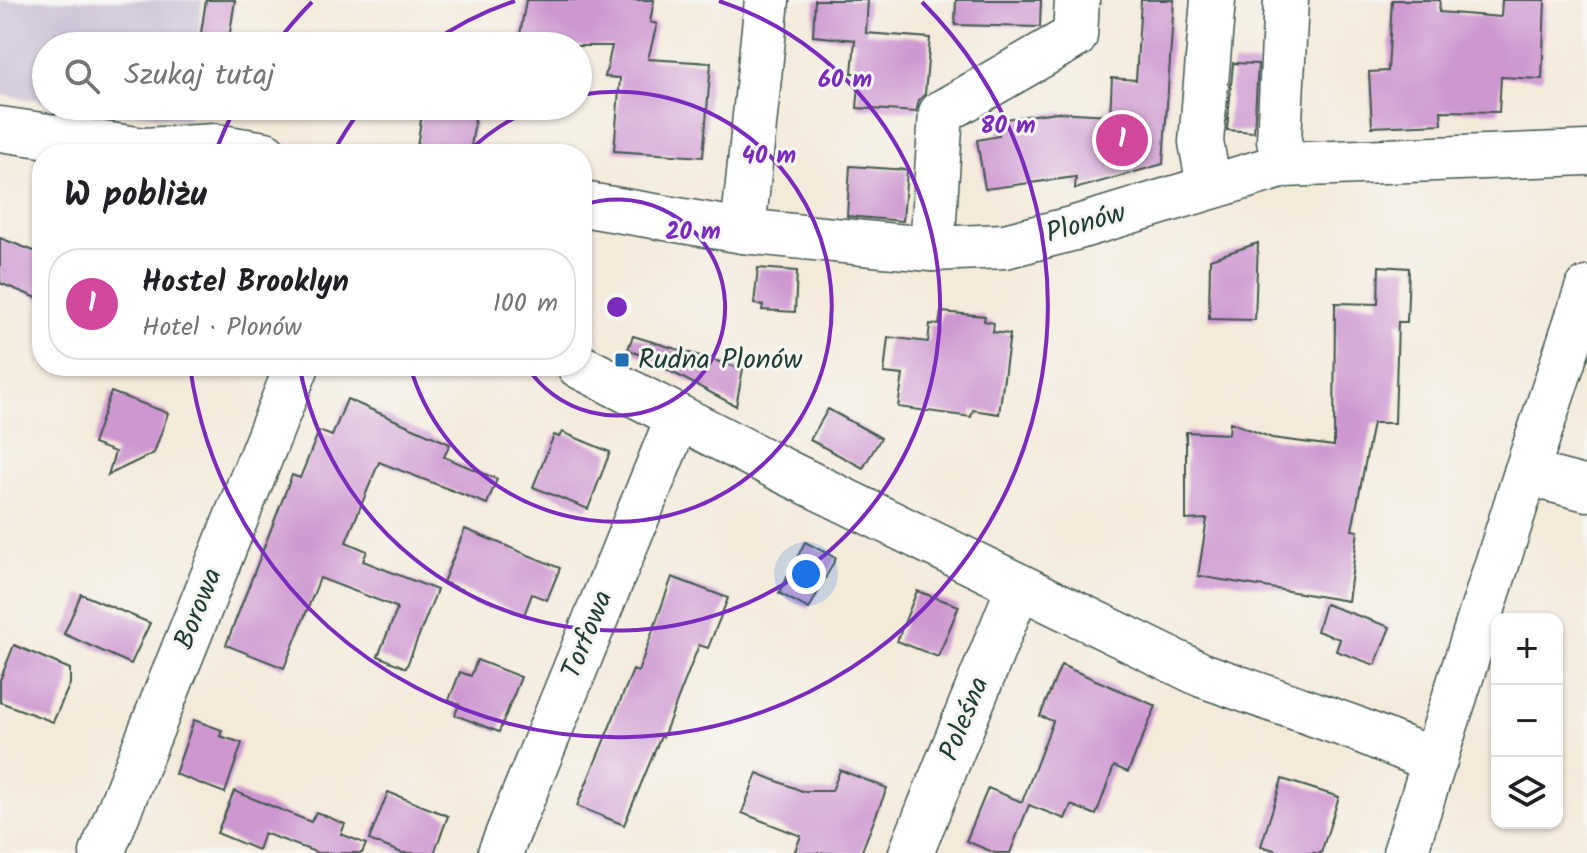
<!DOCTYPE html>
<html lang="pl">
<meta charset="utf-8">
<style>
:root{--surface:#fff;--page:#f2f2f2;--text:#202124;--muted:#757577;--line:#e0e0e0;--accent:#1f6fb2}
body{margin:0;font-family:Kalam,sans-serif;background:var(--page);color:var(--text)}
.controls{position:absolute;right:24px;bottom:24px;display:grid;overflow:hidden;border-radius:16px;box-shadow:0 2px 6px #0004}
.controls button{width:72px;height:72px;display:grid;place-items:center;padding:0;border:0;border-bottom:2px solid var(--line);background:var(--surface);color:var(--text);font:40px sans-serif}
.you{position:absolute;left:806px;top:574px;width:28px;height:28px;margin:-20px;border:6px solid #fff;border-radius:50%;background:#1a73e8;box-shadow:0 0 0 12px #1a73e833}
.badge{display:grid;place-items:center;width:52px;height:52px;border-radius:50%;background:var(--accent);color:#fff;font-size:26px;font-weight:700}
.pin{position:absolute;translate:-50% -50%;border:4px solid #fff;box-shadow:0 2px 8px #0006}
.list{margin:0;padding:0;list-style:none}
h2{display:flex;justify-content:space-between;align-items:center;height:104px;margin:0;padding:0 32px;font-size:34px}
h2 small{font-size:26px;font-weight:400;color:var(--muted)}
.list li{display:grid;grid-template-columns:52px 1fr auto;gap:24px;align-items:center;box-sizing:border-box;height:112px;margin:0 16px 16px;padding:0 16px;border:2px solid var(--line);border-radius:32px}
.list b{display:block;font-size:30px;white-space:nowrap}
.list p{margin:0;font-size:26px;white-space:nowrap;color:var(--muted)}
.list em{font-size:26px;font-style:normal;color:var(--muted)}
.icon{flex:none;width:44px;height:44px;fill:none;stroke:currentColor;stroke-width:2;stroke-linecap:round;stroke-linejoin:round}
.map{position:relative;flex:none;width:1587px;height:853px;overflow:hidden}
.search{position:absolute;background:var(--surface);box-shadow:0 2px 6px #0004;left:32px;top:32px;width:560px;height:88px;display:flex;align-items:center;gap:20px;box-sizing:border-box;padding:0 28px;border-radius:44px;color:var(--muted);font-size:30px}
.panel{position:absolute;background:var(--surface);box-shadow:0 2px 6px #0004;left:32px;top:144px;width:560px;height:232px;border-radius:32px}
.map>svg:first-child{display:block}
.industrial{fill:#cabfd6}
.building{fill:#ce97d0}
.lines{fill:none;stroke-linecap:round;stroke-linejoin:round}
.minor-casing{stroke:#3f574d;stroke-width:47}
.minor{stroke:#fff;stroke-width:44}
.ring{fill:none;stroke:#7b2cbf;stroke-width:4}
.poi-dot{fill:#1f6fb2;stroke:#f6f6f2;stroke-width:3}
.labels{text-anchor:middle;dominant-baseline:central;stroke-width:6;stroke-linejoin:round;paint-order:stroke}
.street-label{font-size:28px;fill:#1f3d34;stroke:#f6f6f2}
.poi-label{font-size:28px;fill:#1f3d34;stroke:#f6f6f2;text-anchor:start}
.centre{fill:#7b2cbf;stroke:#f6f6f2;stroke-width:4}
.ring-label{font-size:24px;text-anchor:middle;font-weight:bold;fill:#7b2cbf;stroke:#f6f6f2;stroke-width:6;stroke-linejoin:round;paint-order:stroke}
</style>
<div class="map">
<svg width="1587" height="853" viewBox="0 0 1587 853">
<rect width="100%" height="100%" fill="#f6f6f2"/>
<filter id="ink" filterUnits="userSpaceOnUse"><feTurbulence type="fractalNoise" baseFrequency=".0125" numOctaves="2"/><feDisplacementMap in="SourceGraphic" scale="16" xChannelSelector="R" yChannelSelector="G"/><feConvolveMatrix kernelMatrix="1 2 1 2 8 2 1 2 1" color-interpolation-filters="sRGB"/></filter>
<filter id="wash" filterUnits="userSpaceOnUse"><feTurbulence type="fractalNoise" baseFrequency=".006" numOctaves="4" result="noise"/><feDisplacementMap in="SourceGraphic" scale="32" xChannelSelector="R" yChannelSelector="G"/><feGaussianBlur stdDeviation="1.8" result="paint"/><feColorMatrix in="noise" values="0 0 0 0 0 0 0 0 0 0 0 0 0 0 0 0 0 1.4 0 .05"/><feComposite in="paint" operator="in"/></filter>
<g filter="url(#wash)">
<rect width="100%" height="100%" fill="#f4eada"/>
<g class="industrial">
<path d="M0 0H202L197 46H46V101L0 95Z"/>
<path d="M83 106H190L189 120Z"/>
</g>
<g id="blocks">
<g class="building">
<path d="M206 0H235L228 46H199Z"/>
<path d="M526 0H654L650 22 657 24 648 59 711 63 703 157 614 151 620 78 605 77 612 46H518Z"/>
<path d="M815 0H868L866 33 930 38 925 94 919 100 916 112 857 108 860 73H852L855 40 813 36Z"/>
<path d="M956 0H1041L1040 27 955 25Z"/>
<path d="M1141 0H1174L1163 164 1075 189 1076 177 985 189 977 140 999 136 997 120 1057 112 1110 115 1112 78 1136 80Z"/>
<path d="M1392 0H1440L1439 12 1501 17 1502 0H1545L1542 79 1501 77 1499 112 1441 111 1442 124 1372 127 1369 72 1388 71Z"/>
<path d="M1233 63 1258 64 1254 132 1227 130Z"/>
<path d="M423 106H477L470 154H416Z"/>
<path d="M850 166 907 170 903 221 847 216Z"/>
<path d="M0 238 42 254V300L0 283Z"/>
<path d="M1258 243 1255 320 1209 319 1210 259Z"/>
<path d="M1379 266 1409 268 1407 322H1398L1395 423H1373L1352 530 1358 531 1348 601 1198 576 1207 519 1186 520V432L1229 434 1230 422 1272 438 1334 446 1335 303 1378 304Z"/>
<path d="M758 268 797 271 795 312 762 310 763 305 754 304Z"/>
<path d="M941 312 985 316 984 321 994 323 993 332 1010 334 999 414 973 410 971 417 898 407 903 375 884 373 888 337 928 342 930 324 939 325Z"/>
<path d="M633 336 743 369 736 406 628 349Z"/>
<path d="M111 392 168 413 154 453 108 475 115 452 93 444Z"/>
<path d="M347 399 450 444 444 457 497 479 487 504 379 462 346 542 367 551 363 561 437 590 406 668 378 656 397 610 396 607 320 578 284 668 226 645 292 475 300 478 319 431 332 436Z"/>
<path d="M828 409 881 438 863 468 810 440Z"/>
<path d="M562 432 610 452 588 509 533 487 554 435 559 437Z"/>
<path d="M465 529 560 568 547 600 532 594 524 615 443 582Z"/>
<path d="M805 542 836 558 809 609 779 593Z"/>
<path d="M672 577 728 598 708 648 699 645 663 737 661 736 624 825 577 806 633 670 638 672Z"/>
<path d="M917 591 959 606 938 657 897 641Z"/>
<path d="M81 594 150 623 131 664 64 634Z"/>
<path d="M1325 604 1390 627 1375 665 1336 651 1340 639 1317 631Z"/>
<path d="M14 645 70 669V684L53 722 0 702V680Z"/>
<path d="M477 660 521 677 499 732 455 715 459 704 449 700 460 672 471 676Z"/>
<path d="M1061 665 1156 706 1128 772 1114 766 1096 815 1071 805 1065 819 1029 805 1010 853H995L966 841 988 788 1022 802 1053 721 1040 716Z"/>
<path d="M194 720 222 730 220 736 242 743 225 793 175 774Z"/>
<path d="M840 770 887 788 861 853H794L801 836 742 813 757 773 802 791H832Z"/>
<path d="M1282 779 1339 797 1321 853H1284L1261 846Z"/>
<path d="M234 791 311 822 316 812 345 824 341 834 366 844 362 853H318L264 833 258 850 217 833Z"/>
<path d="M388 792 448 816 434 853H402L369 840Z"/>
</g>
</g>
</g>
<g filter="url(#ink)">
<use href="#blocks" fill-opacity="0" stroke="#3f574d" stroke-width="2"/>
<g class="lines">
<g class="minor-casing">
<g id="minor">
<path d="M0 129 144 150 153 154"/>
<path d="M144 150 215 146 265 154"/>
<path d="M1284 165 1279 140 1286 0"/>
<path d="M1209 186 1201 142 1213 0"/>
<path d="M582 204 743 231 884 245 932 249 1005 246 1075 228 1284 165 1587 153"/>
<path d="M743 231 767 0"/>
<path d="M932 249 941 113 1075 36 1077 0"/>
<path d="M579 366 788 473 1202 675 1354 728 1435 761"/>
<path d="M1526 473 1587 489"/>
<path d="M102 853 297 366"/>
<path d="M500 853 678 417"/>
<path d="M911 853 1019 586"/>
<path d="M1405 853 1526 473 1587 289"/>
</g>
</g>
<use href="#minor" class="minor"/>
</g>
</g>
<g class="ring">
<path d="M583 205A108 108 0 1 1 527 367"/>
<path d="M466 154A215 215 0 0 1 540 106M580 95A215 215 0 1 1 410 366"/>
<path d="M333 153A323 323 0 0 1 362 108M427 46A323 323 0 0 1 515 1M719 1A323 323 0 1 1 300 369"/>
<path d="M215 153A431 431 0 0 1 235 108M275 45A431 431 0 0 1 312 2M922 2A431 431 0 1 1 190 367"/>
</g>
<rect class="poi-dot" x="614" y="352" width="16" height="16" rx="4"/>
<g class="labels">
<g class="street-label">
<text transform="translate(1086 224) rotate(-16)">Plonów</text>
<text transform="translate(199 609) rotate(-68)">Borowa</text>
<text transform="translate(588 635) rotate(-68)">Torfowa</text>
<text transform="translate(965 719) rotate(-68)">Poleśna</text>
</g>
<g class="poi-label">
<text x="638" y="360">Rudna Plonów</text>
</g>
</g>
<circle cx="617" cy="307" r="12" class="centre"/>
<g class="ring-label">
<text x="845" y="87">60 m</text>
<text x="1008" y="133">80 m</text>
<text x="769" y="163">40 m</text>
<text x="693" y="239">20 m</text>
</g>
</svg>
<div class="controls">
<button>+</button>
<button>−</button>
<button><svg class="icon" aria-label="layers" viewBox="0 0 24 24"><path d="M12 4l9 5-9 5-9-5zM3 14l9 5 9-5"/></svg></button>
</div>
<div class="you"></div>
<div class="pin badge" style="left:1122px;top:140px;background:#d1479c">1</div>
<div class="search"><svg class="icon" aria-label="search" viewBox="0 0 24 24"><circle cx="10" cy="10" r="6"/><path d="M15 15l6 6"/></svg>Szukaj tutaj</div>
<section class="panel">
<h2>W pobliżu<small></small></h2>
<ul class="list">
<li><span class="badge" style="background:#d1479c">1</span><div><b>Hostel Brooklyn</b><p>Hotel · Plonów</p></div><em>100 m</em></li>
</ul>
</section>
</div>
